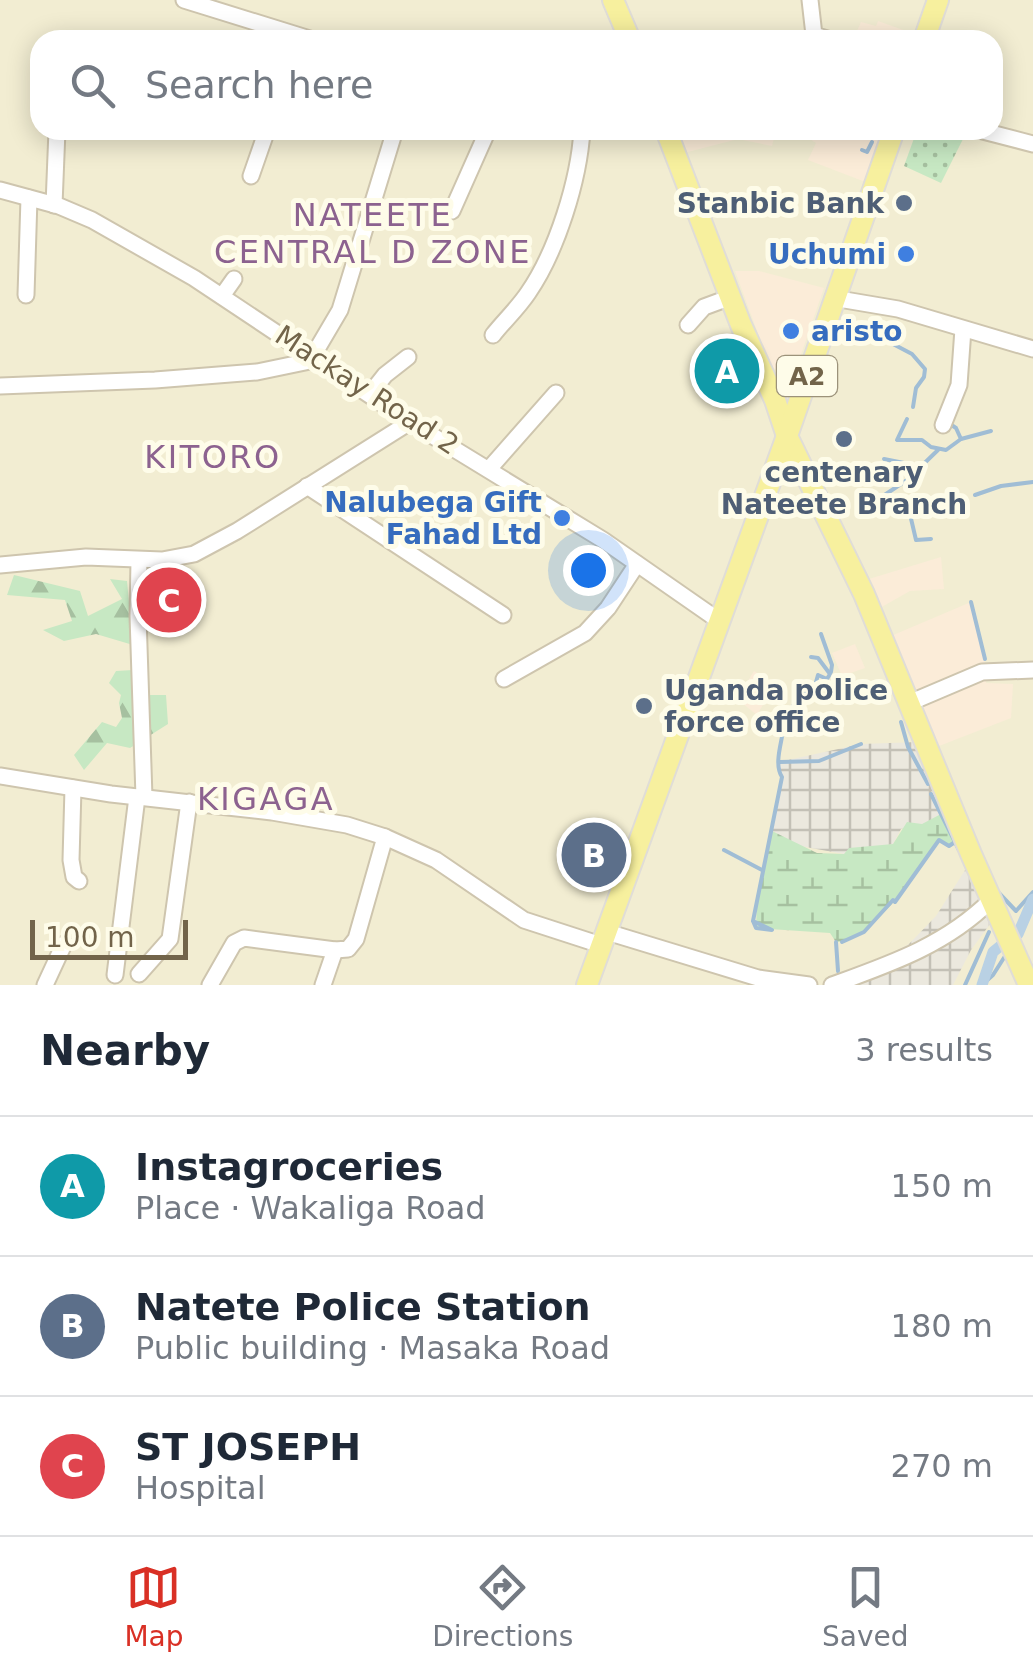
<!DOCTYPE html>
<meta charset="utf-8">
<style>
:root{--surface:#fff;--page:#f6f6f7;--text:#1f2937;--muted:#747a83;--line:#e0e1e3;--accent:#d93025}
body{margin:0;font-family:"DejaVu Sans",sans-serif;background:var(--page);color:var(--text)}
.scale{position:absolute;left:30px;bottom:25px;width:158px;box-sizing:border-box;padding-left:10px;border:5px solid #72644a;border-top:0;font-size:28px;line-height:35px;white-space:nowrap;color:#72644a;-webkit-text-stroke:8px #fefce9;paint-order:stroke}
.you{position:absolute;left:588px;top:570px;width:35px;height:35px;margin:-25px;border:8px solid #fff;border-radius:50%;background:#1a73e8;box-shadow:0 0 0 15px #1a73e833}
.badge{display:grid;place-items:center;width:65px;height:65px;border-radius:50%;background:var(--accent);color:#fff;font-size:32px;font-weight:700}
.pin{position:absolute;translate:-50% -50%;border:5px solid #fff;box-shadow:0 2px 10px #0006}
.list{margin:0;padding:0;list-style:none}
h2{display:flex;justify-content:space-between;align-items:center;height:130px;margin:0;padding:0 40px;font-size:42px}
h2 small{font-size:32px;font-weight:400;color:var(--muted)}
.list li{display:grid;grid-template-columns:65px 1fr auto;gap:30px;align-items:center;box-sizing:border-box;height:140px;padding:0 40px;border-top:2px solid var(--line)}
.list b{display:block;font-size:38px;white-space:nowrap}
.list p{margin:0;font-size:32px;white-space:nowrap;color:var(--muted)}
.list em{font-size:32px;font-style:normal;color:var(--muted)}
.icon{flex:none;width:55px;height:55px;fill:none;stroke:currentColor;stroke-width:2;stroke-linecap:round;stroke-linejoin:round}
.map{position:relative;flex:none;width:1033px;height:985px;overflow:hidden}
.search{position:absolute;background:var(--surface);box-shadow:0 5px 25px #0003;left:30px;right:30px;top:30px;height:110px;display:flex;align-items:center;gap:25px;box-sizing:border-box;padding:0 35px;border-radius:30px;color:var(--muted);font-size:38px}
.sheet{height:550px;background:var(--surface)}
nav{display:flex;justify-content:space-around;align-items:center;box-sizing:border-box;height:140px;border-top:2px solid var(--line);background:var(--surface);font-size:28px;color:var(--muted)}
nav a{display:grid;justify-items:center;gap:5px}
nav .on{color:var(--accent)}
.map>svg:first-child{display:block}
.residential{fill:#f2edd2;fill-rule:evenodd}
.commercial{fill:#fbecd8}
.industrial{fill:url(#industrial-grid)}
.grass{fill:url(#grass-dots)}
.forest{fill:url(#forest-firs)}
.wetland{fill:url(#wetland-marsh)}
.lines{fill:none;stroke-linecap:round;stroke-linejoin:round}
.stream{stroke:#a0bdd5;stroke-width:4}
.canal{stroke:#b9d1e4;stroke-width:11}
.minor-casing{stroke:#cec5ae;stroke-width:19}
.major-casing{stroke:#e0ddd7;stroke-width:24}
.minor{stroke:#fff;stroke-width:15}
.major{stroke:#f7f09e;stroke-width:20}
.service-dot{fill:#5c6f8a;stroke:#fefce9;stroke-width:4}
.shop-dot{fill:#3f7fe0;stroke:#fefce9;stroke-width:4}
.labels{text-anchor:middle;dominant-baseline:central;stroke-width:10;stroke-linejoin:round;paint-order:stroke}
.shield{fill:#fefce9;stroke:#9c927a;stroke-width:2.5}
.shield-label{font-size:25px;font-weight:bold;fill:#72644a}
.service-label{font-size:28px;font-weight:bold;fill:#4e5e75;stroke:#fefce9;text-anchor:end}
.shop-label{font-size:28px;font-weight:bold;fill:#366cbe;stroke:#fefce9;text-anchor:end}
.street-label{font-size:28px;fill:#72644a;stroke:#fefce9}
.quarter-label{font-size:32px;letter-spacing:2.5px;fill:#8c628f;stroke:#fefce9}
</style>
<div class="map">
<svg width="1033" height="985" viewBox="0 0 1033 985">
<defs>
<pattern id="industrial-grid" width="8" height="8" patternUnits="userSpaceOnUse" patternTransform="scale(2.5)"><rect width="8" height="8" fill="#ebe8de"/><path d="M0 4h8M4 0v8" fill="none" stroke="#c3c0b6"/></pattern>
<pattern id="grass-dots" width="8" height="8" patternUnits="userSpaceOnUse" patternTransform="scale(2.5)"><rect width="8" height="8" fill="#c7e8c3"/><path d="M2 2h.1M6 6h.1" fill="none" stroke="#a6c0a0" stroke-width="1.8" stroke-linecap="round"/></pattern>
<pattern id="forest-firs" width="22" height="20" patternUnits="userSpaceOnUse" patternTransform="scale(2.5)"><rect width="22" height="20" fill="#c7e8c3"/><path d="M5 1l3.5 6h-7zM16 11l3.5 6h-7z" fill="#a6c0a0"/></pattern>
<pattern id="wetland-marsh" width="20" height="14" patternUnits="userSpaceOnUse" patternTransform="scale(2.5)"><rect width="20" height="14" fill="#c7e8c3"/><path d="M1 5h8M5 5V1M11 12h8M15 12V8" fill="none" stroke="#a6c0a0"/></pattern>
</defs>
<rect width="100%" height="100%" fill="#fbf9e4"/>
<path class="residential" d="M0 0H1033V985H0ZM40 40H993V130H40Z"/>
<g class="commercial">
<path d="M878 21 920 36 919 40H853L861 22 876 26Z"/>
<path d="M674 130H776L772 146 738 139 684 153Z"/>
<path d="M827 130H887L868 183 808 160 816 143 808 138 811 132 825 136Z"/>
<path d="M735 271H759L824 288 797 366 781 372 770 366Z"/>
<path d="M941 557 944 589 910 591 880 608 869 579Z"/>
<path d="M971 602 986 668 915 697 891 636Z"/>
<path d="M855 644 865 668 842 676 832 653Z"/>
<path d="M754 671 775 684 757 715 737 699Z"/>
<path d="M987 678 986 683 1013 684 1011 718 934 748 917 703Z"/>
</g>
<g class="industrial">
<path d="M918 742 945 812 924 824 901 829 893 844 844 854 800 846 772 831 782 777 778 772 779 762 861 744Z"/>
<path d="M967 867 993 920 971 950 953 985H835L909 944 936 916Z"/>
</g>
<path class="grass" d="M917 130H944L963 139 941 183 904 166Z"/>
<g class="forest">
<path d="M14 575 80 591 88 616 122 599 110 579 127 581 133 645 96 634 64 641 43 630 72 621 65 600 7 595Z"/>
<path d="M133 670 147 695H166L168 724 130 748 107 743 84 770 74 755 102 722 116 727 122 718 119 703 121 695 109 683 116 671Z"/>
</g>
<path class="wetland" d="M941 814 955 842 949 846 938 841C922 869 870 942 836 942L830 933 756 928 757 900 772 831 817 853 844 854 849 848 893 844 907 822 922 824Z"/>
<g class="lines">
<g class="stream">
<path d="M862 150 867 152 872 142"/>
<path d="M893 344 912 354 925 369 924 377 916 388 913 407"/>
<path d="M907 419 897 440H922L931 447 946 450 961 439 991 431"/>
<path d="M947 422 956 428 961 439"/>
<path d="M884 459 919 466"/>
<path d="M975 495 1001 486 1033 482"/>
<path d="M868 506 907 480 938 450"/>
<path d="M929 507 909 510 916 540 931 539"/>
<path d="M971 602 985 659"/>
<path d="M821 634 832 665 831 672"/>
<path d="M901 722 908 747 928 784"/>
<path d="M784 730 796 699 815 689 819 692 816 682 818 675 827 679 830 674 818 658 811 657"/>
<path d="M780 762 819 761 861 744"/>
<path d="M931 794 959 850"/>
<path d="M724 850 762 870"/>
<path d="M998 892 1016 911 1033 892"/>
<path d="M753 921 772 930 756 928 753 921 782 777C774 765 781 745 783 731L760 721"/>
<path d="M836 942 838 971"/>
<path d="M842 942 864 932 893 900 895 902 939 840 949 846 955 842"/>
<path d="M983 984 993 975 1007 953"/>
<path d="M965 985 989 932"/>
</g>
<g class="canal">
<path d="M1018 934 1033 899"/>
<path d="M982 985 993 952 1004 943"/>
</g>
<g class="minor-casing">
<g id="minor">
<path d="M184 0 313 40"/>
<path d="M810 0 814 35 831 40"/>
<path d="M979 130 1033 144"/>
<path d="M251 176 267 130"/>
<path d="M0 190 59 206 92 220 194 278 410 422 603 540 718 620"/>
<path d="M54 205 57 130"/>
<path d="M452 211 488 130"/>
<path d="M26 295 29 198"/>
<path d="M222 296 234 279"/>
<path d="M833 298 898 309 1033 349"/>
<path d="M688 325 704 307 731 297"/>
<path d="M493 335C504 321 518 308 528 293 557 251 579 180 582 130"/>
<path d="M0 386 155 380 257 372 310 361 340 310 395 130"/>
<path d="M370 394 385 375 408 357"/>
<path d="M943 425 959 385 963 329"/>
<path d="M489 469 556 393"/>
<path d="M307 486 503 615"/>
<path d="M139 560 138 616 144 797"/>
<path d="M0 565 86 557 162 560 194 554 237 531 410 422"/>
<path d="M504 679 585 633 608 608 637 564"/>
<path d="M909 703 982 672 1033 670"/>
<path d="M0 776 111 794 272 812 347 825 385 837 436 860 524 920 601 945"/>
<path d="M73 788 71 860 74 877 79 881"/>
<path d="M607 932 758 978 809 985"/>
<path d="M139 974 170 939 189 802"/>
<path d="M115 975 137 797"/>
<path d="M45 985 64 944"/>
<path d="M210 985 234 943 244 938 335 950 348 949 356 939 385 837"/>
<path d="M323 985 335 950"/>
<path d="M832 985C890 964 946 945 991 900"/>
</g>
</g>
<g class="major-casing">
<g id="major">
<path d="M613 0 630 40"/>
<path d="M924 40 938 0"/>
<path d="M666 130 741 325 775 400 787 436 864 594 971 854 1029 985"/>
<path d="M587 985 787 436 894 130"/>
</g>
</g>
<use href="#minor" class="minor"/>
<use href="#major" class="major"/>
</g>
<g class="service-dot">
<circle cx="904" cy="203" r="10"/>
<circle cx="844" cy="439" r="10"/>
<circle cx="644" cy="706" r="10"/>
</g>
<g class="shop-dot">
<circle cx="906" cy="254" r="10"/>
<circle cx="791" cy="331" r="10"/>
<circle cx="562" cy="518" r="10"/>
</g>
<g class="labels">
<rect class="shield" x="777" y="356" width="60" height="40" rx="8"/>
<g class="shield-label">
<text x="807" y="376">A2</text>
</g>
<g class="service-label">
<text x="884" y="203">Stanbic Bank</text>
<text x="844" y="472" text-anchor="middle">centenary<tspan x="844" dy="32">Nateete Branch</tspan></text>
<text x="664" y="690" text-anchor="start">Uganda police<tspan x="664" dy="32">force office</tspan></text>
</g>
<g class="shop-label">
<text x="886" y="254">Uchumi</text>
<text x="811" y="331" text-anchor="start">aristo</text>
<text x="542" y="502">Nalubega Gift<tspan x="542" dy="32">Fahad Ltd</tspan></text>
</g>
<g class="street-label">
<text transform="translate(367 390) rotate(33)">Mackay Road 2</text>
</g>
<g class="quarter-label">
<text x="373" y="215">NATEETE<tspan x="373" dy="37">CENTRAL D ZONE</tspan></text>
<text x="213" y="457">KITORO</text>
<text x="266" y="799">KIGAGA</text>
</g>
</g>
</svg>
<div class="scale">100 m</div>
<div class="you"></div>
<div class="pin badge" style="left:727px;top:371px;background:#0f9aa8">A</div>
<div class="pin badge" style="left:594px;top:855px;background:#5c6f8a">B</div>
<div class="pin badge" style="left:169px;top:600px;background:#e0444e">C</div>
<div class="search"><svg class="icon" aria-label="search" viewBox="0 0 24 24"><circle cx="10" cy="10" r="6"/><path d="M15 15l6 6"/></svg>Search here</div>
</div>
<section class="sheet">
<h2>Nearby<small>3 results</small></h2>
<ul class="list">
<li><span class="badge" style="background:#0f9aa8">A</span><div><b>Instagroceries</b><p>Place · Wakaliga Road</p></div><em>150 m</em></li>
<li><span class="badge" style="background:#5c6f8a">B</span><div><b>Natete Police Station</b><p>Public building · Masaka Road</p></div><em>180 m</em></li>
<li><span class="badge" style="background:#e0444e">C</span><div><b>ST JOSEPH</b><p>Hospital</p></div><em>270 m</em></li>
</ul>
</section>
<nav>
<a class="on"><svg class="icon" aria-label="map" viewBox="0 0 24 24"><path d="M3 6l6-2 6 2 6-2v14l-6 2-6-2-6 2zM9 4v14M15 6v14"/></svg>Map</a>
<a><svg class="icon" aria-label="directions" viewBox="0 0 24 24"><path d="M12 3l9 9-9 9-9-9zM9 14v-3h6M13 9l2 2-2 2"/></svg>Directions</a>
<a><svg class="icon" aria-label="saved" viewBox="0 0 24 24"><path d="M7 4h10v16l-5-4-5 4z"/></svg>Saved</a>
</nav>
